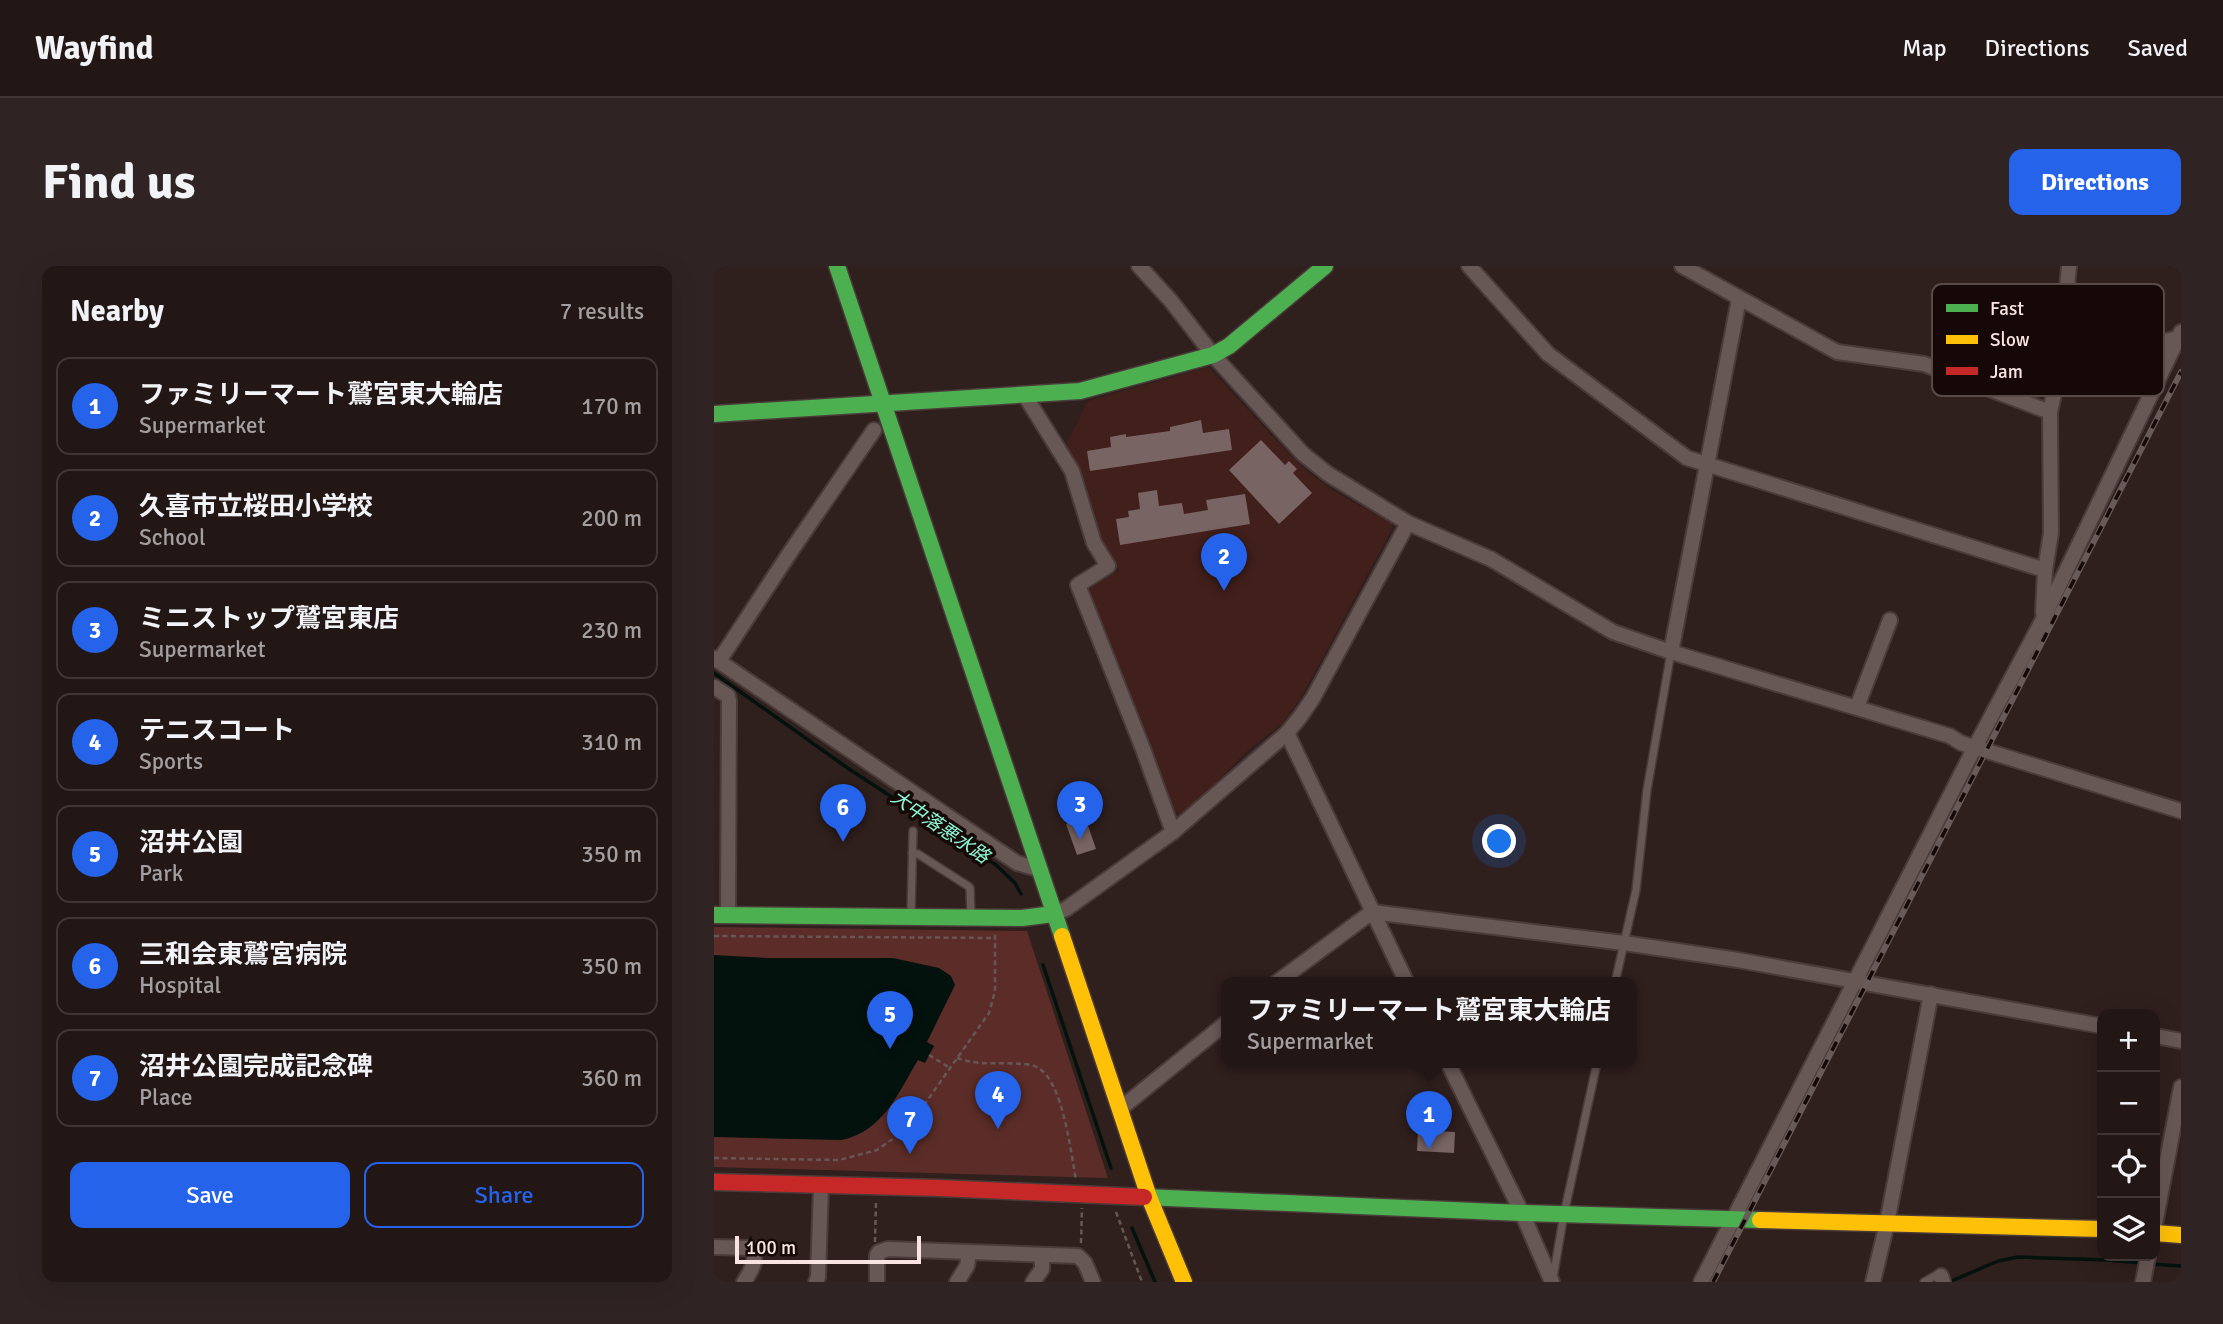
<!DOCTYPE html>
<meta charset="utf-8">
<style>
:root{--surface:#231716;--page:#2f2423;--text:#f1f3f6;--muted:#a39fa1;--line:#403635;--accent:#2563eb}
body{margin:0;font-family:Signika,"Noto Sans JP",sans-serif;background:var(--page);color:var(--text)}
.controls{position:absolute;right:21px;bottom:21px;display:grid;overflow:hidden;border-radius:14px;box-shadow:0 7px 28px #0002}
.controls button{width:63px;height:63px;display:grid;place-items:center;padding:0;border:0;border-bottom:2px solid var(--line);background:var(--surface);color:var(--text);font:35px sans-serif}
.scale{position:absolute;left:21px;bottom:18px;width:186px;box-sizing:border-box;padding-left:7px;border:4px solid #f9e4e1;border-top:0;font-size:19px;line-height:24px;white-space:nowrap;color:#f9e4e1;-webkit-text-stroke:5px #150807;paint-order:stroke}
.you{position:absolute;left:786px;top:576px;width:24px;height:24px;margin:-18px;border:5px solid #fff;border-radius:50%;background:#1a73e8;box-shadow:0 0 0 10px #1a73e833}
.badge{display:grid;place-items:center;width:46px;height:46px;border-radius:50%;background:var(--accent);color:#fff;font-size:23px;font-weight:700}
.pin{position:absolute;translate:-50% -58px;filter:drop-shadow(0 2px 4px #0008)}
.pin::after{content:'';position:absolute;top:37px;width:24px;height:21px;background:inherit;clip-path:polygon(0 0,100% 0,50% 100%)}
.popup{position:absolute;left:507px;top:711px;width:416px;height:91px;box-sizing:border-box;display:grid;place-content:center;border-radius:14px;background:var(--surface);filter:drop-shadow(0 2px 5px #0005);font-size:23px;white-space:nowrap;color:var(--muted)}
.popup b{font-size:26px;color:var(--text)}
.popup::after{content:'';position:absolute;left:50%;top:100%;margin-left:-14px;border:14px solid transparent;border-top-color:var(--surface)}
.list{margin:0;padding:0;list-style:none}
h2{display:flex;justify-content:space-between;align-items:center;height:91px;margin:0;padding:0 28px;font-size:30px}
h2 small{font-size:23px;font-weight:400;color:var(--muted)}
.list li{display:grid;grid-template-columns:46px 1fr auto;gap:21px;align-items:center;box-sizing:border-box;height:98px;margin:0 14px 14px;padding:0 14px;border:2px solid var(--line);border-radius:14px}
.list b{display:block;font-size:26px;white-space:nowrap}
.list p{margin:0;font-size:23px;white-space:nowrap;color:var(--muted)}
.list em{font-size:23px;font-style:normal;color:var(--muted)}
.actions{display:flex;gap:14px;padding:21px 28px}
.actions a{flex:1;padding:16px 0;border:2px solid var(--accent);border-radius:14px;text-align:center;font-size:24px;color:var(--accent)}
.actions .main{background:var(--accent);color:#fff}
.icon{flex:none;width:38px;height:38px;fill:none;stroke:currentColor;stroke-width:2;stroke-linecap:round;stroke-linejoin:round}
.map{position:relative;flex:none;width:1467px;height:1016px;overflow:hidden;border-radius:14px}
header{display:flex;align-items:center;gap:42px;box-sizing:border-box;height:98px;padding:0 35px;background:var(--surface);border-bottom:2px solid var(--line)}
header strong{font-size:33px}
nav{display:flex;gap:38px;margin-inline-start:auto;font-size:24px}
.intro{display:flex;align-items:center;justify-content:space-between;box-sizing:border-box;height:168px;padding:0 42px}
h1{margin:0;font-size:49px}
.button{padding:18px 32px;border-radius:14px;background:var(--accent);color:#fff;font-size:24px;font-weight:700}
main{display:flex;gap:42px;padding:0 42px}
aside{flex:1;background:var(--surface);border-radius:14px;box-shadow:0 7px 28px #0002}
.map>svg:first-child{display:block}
.built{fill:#411f1b}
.green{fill:#5c2d28}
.water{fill:#04120d}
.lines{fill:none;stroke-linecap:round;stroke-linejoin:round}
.stream{stroke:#04120d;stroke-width:3.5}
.building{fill:#786462}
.lane-casing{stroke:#4a3b3a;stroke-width:10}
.street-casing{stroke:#4a3b3a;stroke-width:18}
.fast-casing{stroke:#4a3b3a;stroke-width:19}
.slow-casing{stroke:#4a3b3a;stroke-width:19}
.jam-casing{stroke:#4a3b3a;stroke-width:19}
.path{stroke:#665755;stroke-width:2.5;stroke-dasharray:5 3.5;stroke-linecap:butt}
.lane{stroke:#675755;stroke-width:7}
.street{stroke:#675755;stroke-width:14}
.fast{stroke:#4caf50;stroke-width:16}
.slow{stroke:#ffc107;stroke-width:16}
.jam{stroke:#c62828;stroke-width:16}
.rail-casing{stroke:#675a58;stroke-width:6}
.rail{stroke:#150807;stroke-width:3.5;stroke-dasharray:10;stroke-linecap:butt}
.labels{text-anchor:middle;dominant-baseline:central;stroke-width:7;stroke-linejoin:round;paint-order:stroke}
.water-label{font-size:19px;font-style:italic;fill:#8cf7d5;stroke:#150807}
.key{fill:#150807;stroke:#594a48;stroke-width:2}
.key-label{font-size:19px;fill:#f9e4e1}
</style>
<header>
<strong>Wayfind</strong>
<nav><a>Map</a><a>Directions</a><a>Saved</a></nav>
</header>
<div class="intro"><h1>Find us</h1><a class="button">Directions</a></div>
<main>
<aside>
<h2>Nearby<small>7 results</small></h2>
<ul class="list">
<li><span class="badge">1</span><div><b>ファミリーマート鷲宮東大輪店</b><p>Supermarket</p></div><em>170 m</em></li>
<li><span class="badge">2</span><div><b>久喜市立桜田小学校</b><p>School</p></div><em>200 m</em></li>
<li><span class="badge">3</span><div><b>ミニストップ鷲宮東店</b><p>Supermarket</p></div><em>230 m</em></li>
<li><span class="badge">4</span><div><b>テニスコート</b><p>Sports</p></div><em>310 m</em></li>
<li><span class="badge">5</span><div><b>沼井公園</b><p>Park</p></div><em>350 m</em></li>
<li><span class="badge">6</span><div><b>三和会東鷲宮病院</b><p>Hospital</p></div><em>350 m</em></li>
<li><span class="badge">7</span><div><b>沼井公園完成記念碑</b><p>Place</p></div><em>360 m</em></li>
</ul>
<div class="actions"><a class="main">Save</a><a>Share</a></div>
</aside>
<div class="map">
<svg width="1467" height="1016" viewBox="0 0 1467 1016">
<rect width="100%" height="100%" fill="#2f1f1d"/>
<path class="built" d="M494 101 579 192 598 209 621 226 678 257V263L588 430 570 456 532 486 496 523 467 549 459 545 375 329 377 321 405 304 387 278 350 182 374 135Z"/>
<path class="green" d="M0 661 313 665 394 912 0 901Z"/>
<path class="water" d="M0 689 54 692H179L225 702 237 710 241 719 213 776 220 780 211 797 204 794C184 827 169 866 127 874L0 871Z"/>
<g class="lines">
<g class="stream">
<path d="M0 407 135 503 282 599 301 617 307 628"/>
<path d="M329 699 397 902"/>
<path d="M418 962 441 1016"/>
<path d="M1436 998 1467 1000"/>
<path d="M1235 1016 1284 995 1304 991 1392 994 1428 997"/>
</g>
</g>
<g class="building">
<path d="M487 154 489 167 515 163 518 184 376 205 373 185 397 181 396 171 412 168V171L456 165V161Z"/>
<path d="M547 174 571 199 575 195 583 203 579 207 598 227 565 258 515 204Z"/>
<path d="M443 224 445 240 468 237 470 248 494 244 492 234 531 228 536 258 406 279 402 253 415 251 414 245 426 243 424 227Z"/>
<path d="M371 551 382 583 363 589 352 558Z"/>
<path d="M704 864 741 866 740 887 703 885Z"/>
</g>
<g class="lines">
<g class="lane-casing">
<g id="lane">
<path d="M198 587 204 588 254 620 256 622 257 651"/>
<path d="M197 648 199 565"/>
<path d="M901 717 922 624 933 524 957 386"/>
<path d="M839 1012 850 948 883 797"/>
<path d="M1210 1016 1226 1007 1227 1010"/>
</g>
</g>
<g class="street-casing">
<g id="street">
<path d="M425 0 457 35 499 89 589 188 614 208 694 257 777 293 899 366 957 386 1236 470 1247 477 1467 545"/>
<path d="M755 0 834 88 973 192 1331 304"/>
<path d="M968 0 1123 86 1210 98 1336 146 1346 101 1355 0"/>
<path d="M1346 101 1420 84 1467 71"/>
<path d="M310 128 358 205 380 277 394 300 364 319 429 483 459 566"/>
<path d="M1329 347 1331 304 1337 267 1336 146"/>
<path d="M957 386 1025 33"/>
<path d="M0 392 303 597 324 603"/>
<path d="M5 395 75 288 160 164"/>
<path d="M0 421 14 430 15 435 14 649"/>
<path d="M1143 441 1176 354"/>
<path d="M573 467 693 717"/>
<path d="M339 648 352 643 459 566 573 467 586 451 599 432 694 257"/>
<path d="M562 717 658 646 910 677 1024 694 1388 760"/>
<path d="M1441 770 1467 775"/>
<path d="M734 797 808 947 838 1016"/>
<path d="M406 843 512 757"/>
<path d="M1441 958 1467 821"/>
<path d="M0 981 38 982C44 995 37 1005 30 1016"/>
<path d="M1227 1010 1229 1016"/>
<path d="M102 1016 104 1011 107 920"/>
<path d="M163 1016V989L165 986 174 983 364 990 371 997 379 1016"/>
<path d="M243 1016 253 1000 255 987"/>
<path d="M319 1016 328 1003V989"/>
<path d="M987 1016 1261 481 1328 355 1467 66"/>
<path d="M1159 1016 1173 957 1217 728"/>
<path d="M1429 1016 1434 990"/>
</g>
</g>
<g class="fast-casing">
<g id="fast">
<path d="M123 0 348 670"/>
<path d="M0 148 366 125 499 89 515 80 611 0"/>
<path d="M0 649 308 652 339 648"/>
<path d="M430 931 808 947 1046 954"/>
</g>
</g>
<g class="slow-casing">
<g id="slow">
<path d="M348 670 435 931 470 1016"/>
<path d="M1046 954 1388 963"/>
<path d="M1441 967 1467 969"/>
</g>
</g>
<g class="jam-casing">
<path id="jam" d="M0 916 225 922 430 931"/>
</g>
<g class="path">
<path d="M0 670 281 672"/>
<path d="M215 789 236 802"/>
<path d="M243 792C264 800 286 796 308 798 313 798 320 799 324 802 349 815 357 888 362 914"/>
<path d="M0 892 125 894 163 884 180 872 210 839 275 747 281 725V666"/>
<path d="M402 946 428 1016"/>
<path d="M161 976 162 937"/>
<path d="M367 977 368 942"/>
</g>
<use href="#lane" class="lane"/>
<use href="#street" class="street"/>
<use href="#fast" class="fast"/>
<use href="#slow" class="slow"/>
<use href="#jam" class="jam"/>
<g class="rail-casing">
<path id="rail" d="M999 1016 1467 106"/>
</g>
<use href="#rail" class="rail"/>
</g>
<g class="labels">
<g class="water-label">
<text transform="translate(226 561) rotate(34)">大中落悪水路</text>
</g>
</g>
<rect x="1218" y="18" width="232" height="112" rx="10" class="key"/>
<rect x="1232" y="38" width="32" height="8" fill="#4caf50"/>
<rect x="1232" y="69" width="32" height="9" fill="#ffc107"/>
<rect x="1232" y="101" width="32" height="8" fill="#c62828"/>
<g class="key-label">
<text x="1276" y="49">Fast</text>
<text x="1276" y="80">Slow</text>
<text x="1276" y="112">Jam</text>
</g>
</svg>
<div class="controls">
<button>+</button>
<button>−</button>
<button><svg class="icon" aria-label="locate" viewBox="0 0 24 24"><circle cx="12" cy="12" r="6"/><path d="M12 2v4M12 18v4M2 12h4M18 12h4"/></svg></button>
<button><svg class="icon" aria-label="layers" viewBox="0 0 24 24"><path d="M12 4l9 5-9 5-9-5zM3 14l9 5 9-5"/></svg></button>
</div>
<div class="scale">100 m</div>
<div class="you"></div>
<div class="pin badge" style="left:715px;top:883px">1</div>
<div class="popup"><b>ファミリーマート鷲宮東大輪店</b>Supermarket</div>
<div class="pin badge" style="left:510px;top:325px">2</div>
<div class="pin badge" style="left:366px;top:573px">3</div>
<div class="pin badge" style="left:284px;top:863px">4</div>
<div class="pin badge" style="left:176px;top:783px">5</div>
<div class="pin badge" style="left:129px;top:576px">6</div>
<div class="pin badge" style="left:196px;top:888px">7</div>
</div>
</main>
